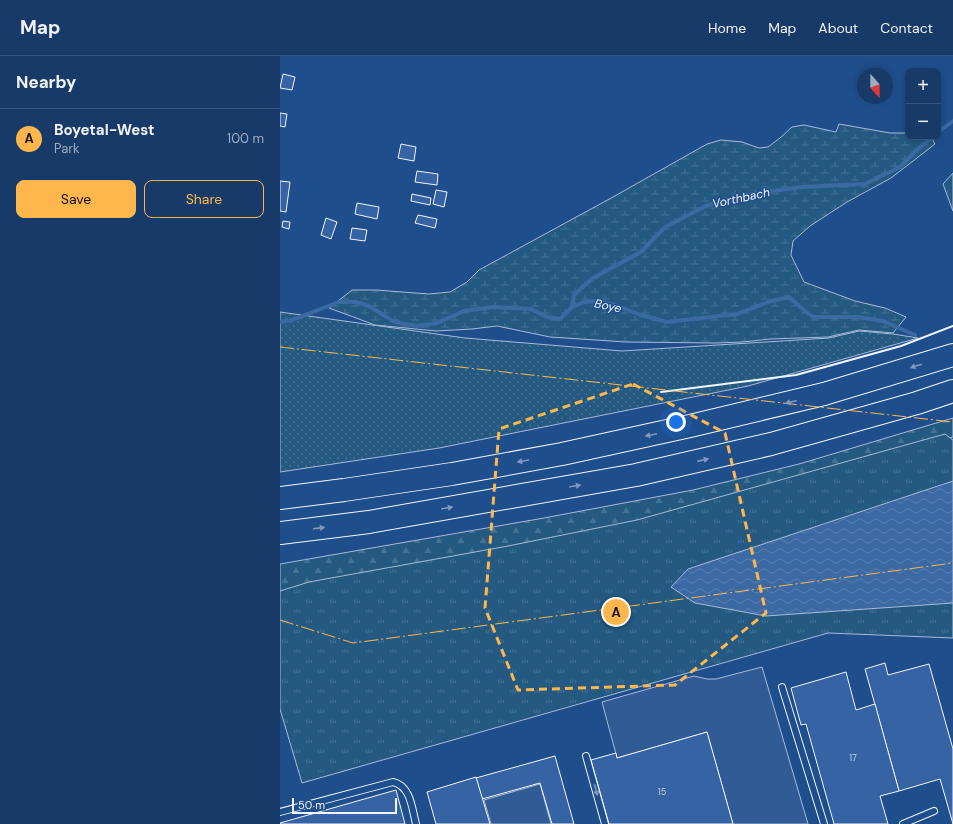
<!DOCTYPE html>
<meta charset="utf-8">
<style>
:root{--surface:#173a69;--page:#20416f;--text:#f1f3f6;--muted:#9eadc0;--line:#36547d;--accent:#ffb74d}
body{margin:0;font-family:"DM Sans",sans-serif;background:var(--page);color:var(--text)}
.controls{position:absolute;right:12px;top:12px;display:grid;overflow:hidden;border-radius:8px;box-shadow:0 2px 6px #0003}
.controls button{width:36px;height:36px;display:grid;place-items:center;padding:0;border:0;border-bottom:1px solid var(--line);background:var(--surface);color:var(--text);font:20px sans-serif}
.compass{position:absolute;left:577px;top:12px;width:36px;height:36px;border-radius:50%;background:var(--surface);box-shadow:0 2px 6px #0003;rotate:159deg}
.scale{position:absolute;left:12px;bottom:10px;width:105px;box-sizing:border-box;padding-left:4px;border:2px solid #f2f6ff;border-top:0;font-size:11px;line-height:14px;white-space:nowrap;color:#f2f6ff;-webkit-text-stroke:3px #1f4e8c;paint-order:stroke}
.you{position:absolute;left:396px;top:366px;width:14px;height:14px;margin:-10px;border:3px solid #fff;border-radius:50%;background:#1a73e8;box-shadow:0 0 0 6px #1a73e833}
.badge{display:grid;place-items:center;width:26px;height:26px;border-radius:50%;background:var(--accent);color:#111;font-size:13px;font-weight:700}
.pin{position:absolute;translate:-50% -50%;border:2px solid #fff;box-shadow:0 1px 4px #0006}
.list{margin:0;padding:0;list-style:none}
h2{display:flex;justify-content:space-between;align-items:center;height:52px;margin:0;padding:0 16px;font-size:17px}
h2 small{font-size:13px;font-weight:400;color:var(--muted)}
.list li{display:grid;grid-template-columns:26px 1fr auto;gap:12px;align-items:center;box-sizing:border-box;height:60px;padding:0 16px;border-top:1px solid var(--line)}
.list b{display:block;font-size:15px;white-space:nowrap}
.list p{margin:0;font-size:13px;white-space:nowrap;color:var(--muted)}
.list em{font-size:13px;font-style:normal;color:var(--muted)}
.actions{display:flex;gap:8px;padding:12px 16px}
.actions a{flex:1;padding:9px 0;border:1px solid var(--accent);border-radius:8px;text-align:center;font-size:14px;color:var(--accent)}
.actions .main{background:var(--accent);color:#111}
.map{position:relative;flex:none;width:673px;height:768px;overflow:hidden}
header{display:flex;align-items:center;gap:24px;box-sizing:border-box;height:56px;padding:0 20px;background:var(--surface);border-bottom:1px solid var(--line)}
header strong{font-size:19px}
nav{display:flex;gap:22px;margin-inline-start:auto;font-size:14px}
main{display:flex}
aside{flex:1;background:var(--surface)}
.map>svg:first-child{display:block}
.grass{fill:url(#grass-dots);stroke:#a8bbd7}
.forest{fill:url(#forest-firs);stroke:#a8bbd7}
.wetland{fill:url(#wetland-marsh);stroke:#a8bbd7}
.park{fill:url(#park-tufts);stroke:#a8bbd7}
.parking{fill:#305b95;stroke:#a8bbd7}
.water{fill:url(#water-waves);stroke:#a8bbd7}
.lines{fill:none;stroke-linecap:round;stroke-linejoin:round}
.stream{stroke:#3b69a3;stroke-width:4}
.building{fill:#3563a3;stroke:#f2f6ff}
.lane-casing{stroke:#f2f6ff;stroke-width:8}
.highway-casing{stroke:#f2f6ff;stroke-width:24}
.lane{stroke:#1f4e8c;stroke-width:6}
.highway{stroke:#1f4e8c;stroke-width:22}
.wall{stroke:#f2f6ff;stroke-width:2}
.power{stroke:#ffb74d;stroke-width:1;stroke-dasharray:14 3 2 3;stroke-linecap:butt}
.oneway{fill:#7e9ac0}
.marked{fill:none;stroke:#ffb74d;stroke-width:3;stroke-dasharray:8 5;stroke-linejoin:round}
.labels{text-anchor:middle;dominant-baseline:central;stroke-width:3;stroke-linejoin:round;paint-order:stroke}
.number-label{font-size:9px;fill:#c3d1e8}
.water-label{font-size:12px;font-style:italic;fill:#f2f6ff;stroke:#1f4e8c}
</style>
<header>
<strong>Map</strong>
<nav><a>Home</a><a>Map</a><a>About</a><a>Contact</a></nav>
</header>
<main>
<aside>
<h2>Nearby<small></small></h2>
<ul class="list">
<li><span class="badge">A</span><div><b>Boyetal-West</b><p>Park</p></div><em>100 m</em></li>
</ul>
<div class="actions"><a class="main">Save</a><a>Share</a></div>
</aside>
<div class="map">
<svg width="673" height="768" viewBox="0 0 673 768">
<defs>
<pattern id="grass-dots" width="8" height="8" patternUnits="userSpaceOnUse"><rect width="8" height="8" fill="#245a82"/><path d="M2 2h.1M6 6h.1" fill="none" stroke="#447295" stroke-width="1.8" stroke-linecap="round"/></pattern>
<pattern id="forest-firs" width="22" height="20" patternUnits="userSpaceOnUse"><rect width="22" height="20" fill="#245a82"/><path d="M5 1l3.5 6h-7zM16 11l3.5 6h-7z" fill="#447295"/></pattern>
<pattern id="wetland-marsh" width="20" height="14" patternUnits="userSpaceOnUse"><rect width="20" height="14" fill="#245a82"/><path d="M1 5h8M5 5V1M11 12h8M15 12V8" fill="none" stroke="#447295"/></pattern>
<pattern id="park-tufts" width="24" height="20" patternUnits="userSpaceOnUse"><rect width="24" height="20" fill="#245a82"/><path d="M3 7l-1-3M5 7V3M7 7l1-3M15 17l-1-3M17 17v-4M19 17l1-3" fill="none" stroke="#447295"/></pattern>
<pattern id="water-waves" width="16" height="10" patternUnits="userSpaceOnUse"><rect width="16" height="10" fill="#3b69a3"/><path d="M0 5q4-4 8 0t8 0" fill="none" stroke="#587fb1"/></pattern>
</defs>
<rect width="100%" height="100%" fill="#1f4e8c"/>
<path class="grass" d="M0 256 185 282 342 295 549 282 579 275 613 278 638 282 468 330 159 392 0 416Z"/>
<path class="forest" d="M673 362V381L493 439 0 543V508L264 462 413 434 519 408Z"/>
<path class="wetland" d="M559 68 610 77H628V81H651L655 88 611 122 567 146 530 170 513 185 511 199 524 226 575 245 605 252 626 261 613 277 579 274 548 281 490 283 463 286 436 287 346 286 270 281 217 270 192 273 156 275 95 269 49 252 72 234H96L149 238 170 236 187 226 199 214 333 141 427 88 441 84 462 86 479 92 488 91 500 82 512 71 524 69 556 76Z"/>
<g class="park">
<path d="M673 117V155L663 128Z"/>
<path d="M665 378 673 384V582L548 577 22 727 0 653V535L29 526 228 490 357 464Z"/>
</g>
<g class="parking">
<path d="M482 611 528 768H453L427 676 337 702 322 646 414 620 427 623H436Z"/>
<path d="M260 728 271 768H211L204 744Z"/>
</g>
<path class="water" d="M673 425V547L486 560 415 547 391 531 408 513Z"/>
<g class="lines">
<g class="stream">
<path d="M658 76 673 65"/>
<path d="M292 251 294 239 313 222 361 196 385 171 426 150 461 140 521 131 585 128 620 111 638 93 652 81"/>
<path d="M0 266 12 264 59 246H76L89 250 113 265 124 268 137 270 157 267 184 255 213 251 251 253 267 261 280 263 292 251 304 246 318 245 335 249 361 259 387 266 457 258 488 246 509 241 525 255 533 261H577L603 265 635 279"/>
</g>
</g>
<g class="building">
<path d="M3 18 15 21 12 34 0 32Z"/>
<path d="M0 57 7 58 5 71 0 70Z"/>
<path d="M121 88 136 91 134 105 118 102Z"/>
<path d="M137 115 158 118 157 129 135 126Z"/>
<path d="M0 125 10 126 6 156 0 155Z"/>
<path d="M156 134 167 136 164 151 153 148Z"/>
<path d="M132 138 151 142 150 149 131 145Z"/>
<path d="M77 147 99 151 97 163 75 158Z"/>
<path d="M138 159 157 163 155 172 135 167Z"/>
<path d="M46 162 57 166 51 183 41 179Z"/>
<path d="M3 165 10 166 9 173 2 171Z"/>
<path d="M72 172 87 174 85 185 70 183Z"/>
<path d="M605 607 608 619 649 608 673 693V768L660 723 619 735 585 613Z"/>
<path d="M566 616 576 654 595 648 619 735 600 740 608 768H554L526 668 521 669 511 632Z"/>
<path d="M427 676 453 768H329L311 704 336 697 337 702Z"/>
<path d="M275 700 294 768H272L260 727 202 743 196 722Z"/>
<path d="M196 721 210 768H156L147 736Z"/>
<path d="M116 734 125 768H0V767Z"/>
</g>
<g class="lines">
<g class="lane-casing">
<g id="lane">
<path d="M502 631 544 768"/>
<path d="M306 700 325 768"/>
<path d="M0 756 113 726C131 730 132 753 136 768"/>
<path d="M623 768 654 755"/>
</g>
</g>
<g class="highway-casing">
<g id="highway">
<path d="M0 442 64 434 172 418 282 398 410 370 544 338 673 299"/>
<path d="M0 477 89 466 356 419 491 388 637 347 673 335"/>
</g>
</g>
<use href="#lane" class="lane"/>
<use href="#highway" class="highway"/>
<path class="wall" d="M381 336 516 319 621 290 673 270"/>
<g class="power">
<path d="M0 291 673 366"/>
<path d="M0 564 73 587 673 507"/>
</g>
</g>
<defs><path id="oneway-solid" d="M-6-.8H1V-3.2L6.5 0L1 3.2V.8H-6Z"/></defs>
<g class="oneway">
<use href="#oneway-solid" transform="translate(636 310) rotate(162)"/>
<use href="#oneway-solid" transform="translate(511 346) rotate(166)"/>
<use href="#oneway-solid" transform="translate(371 379) rotate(168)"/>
<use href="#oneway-solid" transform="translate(423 404) rotate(-13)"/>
<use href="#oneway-solid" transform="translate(243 405) rotate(170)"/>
<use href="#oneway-solid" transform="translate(295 430) rotate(-10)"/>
<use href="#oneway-solid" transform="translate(167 452) rotate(-10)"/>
<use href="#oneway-solid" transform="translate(39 472) rotate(-7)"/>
<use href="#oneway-solid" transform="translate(316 734) rotate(75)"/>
</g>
<path class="marked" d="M353 328 445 377 486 557 395 629 238 634 205 552 219 373Z"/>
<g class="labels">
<g class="number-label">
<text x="573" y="702">17</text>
<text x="382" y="736">15</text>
</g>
<g class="water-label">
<text transform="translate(461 142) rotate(-12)">Vorthbach</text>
<text transform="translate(328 250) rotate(12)">Boye</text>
</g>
</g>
</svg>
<div class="controls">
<button>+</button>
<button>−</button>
</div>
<svg class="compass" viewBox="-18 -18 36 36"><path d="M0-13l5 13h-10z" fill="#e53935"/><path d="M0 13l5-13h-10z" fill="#9eadc0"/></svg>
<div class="scale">50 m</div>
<div class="you"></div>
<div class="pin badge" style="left:336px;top:556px">A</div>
</div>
</main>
